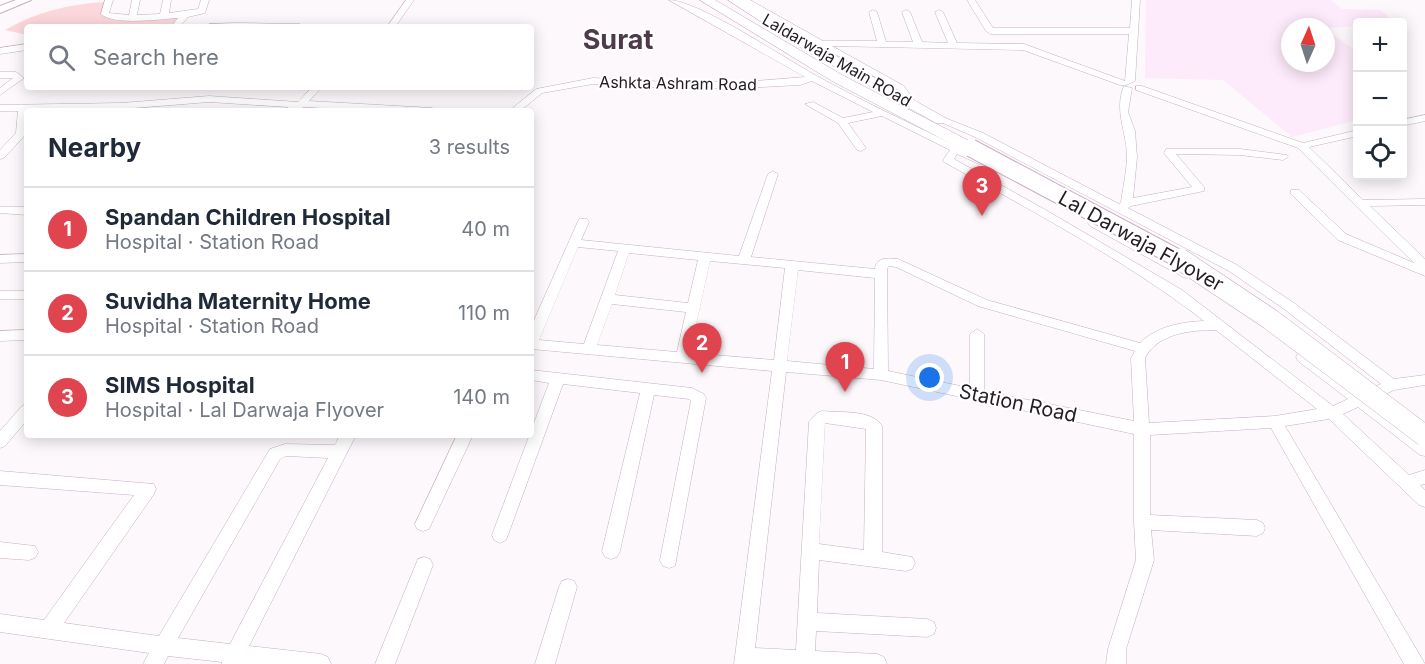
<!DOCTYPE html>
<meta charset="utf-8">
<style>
:root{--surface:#fff;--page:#f6f6f7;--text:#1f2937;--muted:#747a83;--line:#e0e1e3;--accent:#006795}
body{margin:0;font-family:Inter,sans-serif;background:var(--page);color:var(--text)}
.controls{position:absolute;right:18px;top:18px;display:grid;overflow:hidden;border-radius:6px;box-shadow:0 3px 15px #0003}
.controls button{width:54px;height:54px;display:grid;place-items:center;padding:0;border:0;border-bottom:2px solid var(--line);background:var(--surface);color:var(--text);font:30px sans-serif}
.compass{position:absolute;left:1281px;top:18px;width:54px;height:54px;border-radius:50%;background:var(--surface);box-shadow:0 3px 15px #0003;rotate:3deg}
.you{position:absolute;left:930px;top:378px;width:21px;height:21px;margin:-15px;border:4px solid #fff;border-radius:50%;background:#1a73e8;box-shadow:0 0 0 9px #1a73e833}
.badge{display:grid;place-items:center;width:39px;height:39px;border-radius:50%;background:var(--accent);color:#fff;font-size:20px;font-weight:700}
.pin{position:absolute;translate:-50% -50px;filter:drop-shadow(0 2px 3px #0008)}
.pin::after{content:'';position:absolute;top:32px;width:21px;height:18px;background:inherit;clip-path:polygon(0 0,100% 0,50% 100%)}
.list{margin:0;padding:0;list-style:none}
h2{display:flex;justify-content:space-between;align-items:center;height:78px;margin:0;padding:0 24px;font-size:26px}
h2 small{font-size:20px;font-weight:400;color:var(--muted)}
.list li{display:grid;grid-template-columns:39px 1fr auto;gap:18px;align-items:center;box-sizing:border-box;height:84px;padding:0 24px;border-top:2px solid var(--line)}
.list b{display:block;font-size:22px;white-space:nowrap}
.list p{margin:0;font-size:20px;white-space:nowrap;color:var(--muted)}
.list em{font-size:20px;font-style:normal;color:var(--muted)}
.icon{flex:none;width:33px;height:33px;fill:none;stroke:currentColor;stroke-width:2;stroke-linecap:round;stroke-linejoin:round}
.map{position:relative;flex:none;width:1425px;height:664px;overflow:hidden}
.search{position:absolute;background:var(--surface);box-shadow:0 3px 15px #0003;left:24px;top:24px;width:510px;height:66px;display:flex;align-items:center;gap:15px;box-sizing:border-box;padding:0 21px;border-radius:6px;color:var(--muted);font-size:22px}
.panel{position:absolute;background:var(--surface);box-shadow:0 3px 15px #0003;left:24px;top:108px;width:510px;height:330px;border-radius:6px}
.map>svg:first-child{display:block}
.built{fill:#fdeafa}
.green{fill:#fcd8dd}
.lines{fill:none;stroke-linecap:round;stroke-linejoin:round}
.minor-casing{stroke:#c6aec3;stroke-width:1}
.major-casing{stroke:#c6aec3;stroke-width:2}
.highway-casing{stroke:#c6aec3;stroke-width:1}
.minor{fill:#fff;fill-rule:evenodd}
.major{fill:#fff;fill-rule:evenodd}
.highway{fill:#fff;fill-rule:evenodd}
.highway-bridge-far1-casing{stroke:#c6aec3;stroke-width:19;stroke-linecap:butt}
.highway-bridge-casing{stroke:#c6aec3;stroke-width:22;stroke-linecap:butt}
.highway-bridge-far1{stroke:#fff;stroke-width:17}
.highway-bridge{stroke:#fff;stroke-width:21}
.labels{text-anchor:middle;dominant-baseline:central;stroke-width:4.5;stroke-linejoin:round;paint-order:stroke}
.far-street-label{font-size:16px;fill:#241b23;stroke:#fff}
.street-label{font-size:20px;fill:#241b23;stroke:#fff}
.far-town-label{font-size:27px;font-weight:bold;fill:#4e3a4b;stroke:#fff}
</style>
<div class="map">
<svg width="1425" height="664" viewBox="0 0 1425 664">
<rect width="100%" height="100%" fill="#fdf8fc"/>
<path class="built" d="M1146 0H1331L1342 9 1381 10 1394 22H1358L1357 26 1326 28 1290 27V63H1326V30L1358 52 1357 120 1292 137 1223 80 1145 78Z"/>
<path class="green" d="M105 2 107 17 182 16 174 26 170 27H27V35L5 30C36 12 69 4 105 2Z"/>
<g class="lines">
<g class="minor-casing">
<g id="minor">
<path d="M105 0H113L109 13 129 15 132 0H140L137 15 160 14 163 0H171L169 13 198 9 201 0H209L205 13 188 17 179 27H171L178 18C160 19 114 26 101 14Z"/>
<path d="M406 0H414L395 27H387Z"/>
<path d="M669 0C698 0 784 58 815 75 869 105 927 131 983 159V163L979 164 957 154 954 159 1044 209 1182 290 1333 406 1348 399 1298 361 1296 357 1298 353H1308L1361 393 1381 384 1284 309 1229 271 975 137 936 120 941 117 945 118 983 133 1119 204 1121 202C1123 187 1127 170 1127 155 1126 130 1114 110 1124 86L1132 88 1128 112 1135 131 1137 157 1133 198 1192 187 1164 153 1166 149H1240L1287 155 1288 157 1283 160 1240 155 1176 154 1204 187V191L1131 206 1128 208 1237 265 1294 303 1394 379 1425 375V385L1394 390 1371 401 1425 441V456L1420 455 1358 407 1343 414 1409 475 1425 470V484L1420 485 1425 490V507L1419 505 1329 419 1285 426 1425 664H1404L1271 428 1150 435V515L1257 520 1263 523 1265 528 1263 533 1257 536 1151 530 1154 560 1126 649V664H1106L1108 649 1136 560 1134 522V434L881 380 786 372 755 648 796 650 809 422 817 413 822 411C839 413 872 409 882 426V552L912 557 915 563 912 569 906 571 819 560 817 613 927 619 934 622 936 628 934 634 927 637 816 631 815 651 877 654 884 657 887 664H734L772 371 531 349V327L579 219H587L589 222 581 240 739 256 768 174 773 171 778 174 751 257 875 269C876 257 888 258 898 259L987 300 1140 343C1157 326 1182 322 1204 321 1125 260 1032 211 944 162L943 160 950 150 882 116 848 123 866 148 861 151 857 150 838 123 805 104 813 102 843 118 873 112 812 81 800 85 742 88H668L593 84 542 93 520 111H509L536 89 593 78 668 82H742L805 77ZM578 247 618 251 584 344 539 340ZM629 253 698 260 688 303 615 295ZM710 261 785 268 774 360 690 353ZM889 266 896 267 978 306 1135 351 1131 358 1134 421 984 391V334L977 329 970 334V388L888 371 887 268ZM798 270 875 278 874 369 787 361ZM612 304 686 312 677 352 597 345ZM1216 330 1317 409 1275 416 1149 423 1145 358C1158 333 1191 330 1216 330ZM825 423 866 429 864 550 819 544Z"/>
<path d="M740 0H750L823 41H877L869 12 873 10 877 12 886 42H913L902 12 906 10 910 12 922 42 948 43 935 12 939 10 943 12 957 43 1024 44 1125 81 1129 34H990L986 31 967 0H975L993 28H1130L1132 0H1140L1135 81 1126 85H1120L1023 50 832 46 904 86 914 101 909 104 906 103 898 90 821 46 805 48V44L813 42Z"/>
<path d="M236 23 300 24 304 27H205L209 24Z"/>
<path d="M27 44V50L0 54V48Z"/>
<path d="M0 72H16L24 78 0 95V88L13 78H0Z"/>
<path d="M1136 86H1142L1303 143 1358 130V136L1309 147 1363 200 1425 199V205L1370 206 1425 259V276L1338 240 1291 194V190H1299L1346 234 1414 263 1298 148 1136 90Z"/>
<path d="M312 87H322L309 101 432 108 437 111H378L304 107 296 111H289L288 107 209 102 122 109 28 110 26 134 4 158 0 159V150L16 133 18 111H0V105L122 103 209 96 298 102Z"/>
<path d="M1425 115V121L1402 126V120Z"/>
<path d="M0 207H27V215L0 213Z"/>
<path d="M1094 219 1191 271 1193 274 1187 278 1183 277 1090 226 1088 223 1090 220Z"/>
<path d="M27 254V262L0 263V255Z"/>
<rect x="0" y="291" width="27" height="8"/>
<path d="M27 330V340L0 341V331Z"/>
<path d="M531 370 692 388 704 394 706 398 675 566 669 568 663 566 660 560 691 401 689 399 654 395 620 551 617 557 611 559 605 557 602 551 640 393 563 384 508 535 506 540 500 543 494 540 492 535 549 383 531 380Z"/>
<path d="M27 404V420L5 446 0 448V431L22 406Z"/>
<path d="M340 435H356L249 646 321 654 328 657 331 664H222V662L168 656 164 664H143L149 653 0 632V614L44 620 134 495 0 485V471L154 484 156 489 154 494 64 623 159 636 270 449 285 444 335 445ZM286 456 328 458 230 644 178 638 280 459Z"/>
<path d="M457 435H473L429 529 423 531 417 529 415 524Z"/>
<path d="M0 542 35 546 38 552 35 558 29 560 0 558Z"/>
<path d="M424 557 430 559 433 565 395 664H375L418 559Z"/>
<path d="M568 579 574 581 577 587 555 664H535L559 587 562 581Z"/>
</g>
</g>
<g class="major-casing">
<path id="major" d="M16 0H31L0 13V6Z"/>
</g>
<g class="highway-casing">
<g id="highway">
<path d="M700 0H715L842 75 977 145 979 148 977 151H965L832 81Z"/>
<path d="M728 0H743L813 43 949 120 946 123H936L803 49Z"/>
</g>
</g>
<use href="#minor" class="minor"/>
<use href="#major" class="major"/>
<use href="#highway" class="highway"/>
<g class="highway-bridge-far1-casing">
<path id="highway-bridge-far1" d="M971 148 1183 261"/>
</g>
<g class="highway-bridge-casing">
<path id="highway-bridge" d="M1180 259 1270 319 1425 436"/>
</g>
<use href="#highway-bridge-far1" class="highway-bridge-far1"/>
<use href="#highway-bridge" class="highway-bridge"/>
</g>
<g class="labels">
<g class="far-street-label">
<text transform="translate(837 60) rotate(30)">Laldarwaja Main ROad</text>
<text transform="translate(678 83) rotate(1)">Ashkta Ashram Road</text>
</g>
<g class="street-label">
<text transform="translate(1141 241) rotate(29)">Lal Darwaja Flyover</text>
<text transform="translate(1018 403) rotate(12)">Station Road</text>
</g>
<g class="far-town-label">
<text x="618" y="39">Surat</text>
</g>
</g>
</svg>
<div class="controls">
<button>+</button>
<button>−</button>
<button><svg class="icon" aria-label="locate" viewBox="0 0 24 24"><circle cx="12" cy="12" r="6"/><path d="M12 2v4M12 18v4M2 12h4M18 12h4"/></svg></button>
</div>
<svg class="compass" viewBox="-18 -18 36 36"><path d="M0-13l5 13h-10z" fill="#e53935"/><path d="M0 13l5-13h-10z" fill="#747a83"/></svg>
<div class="you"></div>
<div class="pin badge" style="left:845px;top:392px;background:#e0444e">1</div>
<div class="pin badge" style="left:702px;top:373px;background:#e0444e">2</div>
<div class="pin badge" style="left:982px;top:216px;background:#e0444e">3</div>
<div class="search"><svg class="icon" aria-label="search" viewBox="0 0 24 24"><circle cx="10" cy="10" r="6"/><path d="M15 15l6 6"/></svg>Search here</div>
<section class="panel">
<h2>Nearby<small>3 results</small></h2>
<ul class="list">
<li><span class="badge" style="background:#e0444e">1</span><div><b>Spandan Children Hospital</b><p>Hospital · Station Road</p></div><em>40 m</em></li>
<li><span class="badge" style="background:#e0444e">2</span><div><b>Suvidha Maternity Home</b><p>Hospital · Station Road</p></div><em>110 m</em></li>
<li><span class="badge" style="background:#e0444e">3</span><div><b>SIMS Hospital</b><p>Hospital · Lal Darwaja Flyover</p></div><em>140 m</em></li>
</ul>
</section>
</div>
